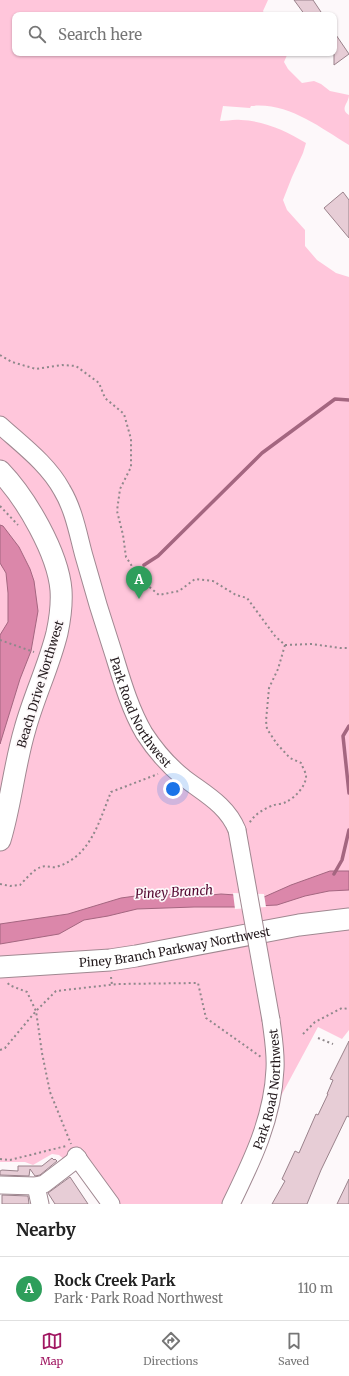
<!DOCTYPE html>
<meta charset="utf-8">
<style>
:root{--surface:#fff;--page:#f2f2f2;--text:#222;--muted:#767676;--line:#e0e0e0;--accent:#a11762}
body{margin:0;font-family:Merriweather,serif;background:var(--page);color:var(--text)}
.you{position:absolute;left:173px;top:789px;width:14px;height:14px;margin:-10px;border:3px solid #fff;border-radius:50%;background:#1a73e8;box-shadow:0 0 0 6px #1a73e833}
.badge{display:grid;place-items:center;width:26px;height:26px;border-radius:50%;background:var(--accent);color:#fff;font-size:13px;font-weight:700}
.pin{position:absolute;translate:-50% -33px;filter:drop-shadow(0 1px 2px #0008)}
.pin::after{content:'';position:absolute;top:21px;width:14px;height:12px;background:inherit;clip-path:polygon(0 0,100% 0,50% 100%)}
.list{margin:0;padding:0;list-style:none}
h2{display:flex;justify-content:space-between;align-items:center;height:52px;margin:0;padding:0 16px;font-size:17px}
h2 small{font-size:13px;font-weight:400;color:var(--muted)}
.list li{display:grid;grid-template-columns:26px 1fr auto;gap:12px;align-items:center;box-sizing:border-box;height:64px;padding:0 16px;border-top:1px solid var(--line)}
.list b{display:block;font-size:15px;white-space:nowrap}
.list p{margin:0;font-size:13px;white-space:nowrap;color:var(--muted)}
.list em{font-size:13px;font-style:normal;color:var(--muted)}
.icon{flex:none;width:22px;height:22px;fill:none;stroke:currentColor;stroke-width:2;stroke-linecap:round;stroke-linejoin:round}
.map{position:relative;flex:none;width:349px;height:1204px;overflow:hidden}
.search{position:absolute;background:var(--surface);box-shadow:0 1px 3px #0004;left:12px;right:12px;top:12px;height:44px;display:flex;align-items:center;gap:10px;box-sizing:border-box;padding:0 14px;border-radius:8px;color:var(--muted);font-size:15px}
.sheet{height:116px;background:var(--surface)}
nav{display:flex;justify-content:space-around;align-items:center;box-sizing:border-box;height:56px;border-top:1px solid var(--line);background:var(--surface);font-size:11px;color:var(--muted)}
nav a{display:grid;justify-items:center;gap:2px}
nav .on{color:var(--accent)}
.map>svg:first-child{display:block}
.green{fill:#ffc6db}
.water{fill:#db87aa;stroke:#a46680}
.pier{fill:#fdf8fa}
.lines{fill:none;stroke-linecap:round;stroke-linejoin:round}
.stream{stroke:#a46680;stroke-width:3.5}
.building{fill:#e7cdd6;stroke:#9a828b}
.minor-casing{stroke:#a08891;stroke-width:19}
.major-casing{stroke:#a08891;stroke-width:23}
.path{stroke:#8f888b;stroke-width:2;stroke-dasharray:2 3;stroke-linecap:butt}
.minor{stroke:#fff;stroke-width:17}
.major{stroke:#fff;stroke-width:21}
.minor-bridge-casing{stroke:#a08891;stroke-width:19;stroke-linecap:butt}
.minor-bridge{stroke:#fff;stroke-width:17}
.labels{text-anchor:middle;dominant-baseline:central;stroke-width:3.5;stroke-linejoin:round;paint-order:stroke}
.street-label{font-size:12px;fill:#231a1d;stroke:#fdf8fa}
.water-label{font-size:13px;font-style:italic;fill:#530730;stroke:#fdf8fa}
</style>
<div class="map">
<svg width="349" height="1204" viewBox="0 0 349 1204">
<rect width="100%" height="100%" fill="#fdf8fa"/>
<path class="green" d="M0 0H268L263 11 265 15H15V53H288L284 62 288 69 302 83 314 81 321 84 330 91 349 95C349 103 339 109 349 115V145C319 127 288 102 251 106L250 108 223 106 220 121C227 121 234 119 241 120 265 121 286 131 306 143L303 153 292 177 283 200 287 210 305 230V246L317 260 336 273 349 277V1030L342 1039 318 1027 223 1204H109L76 1163 66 1161 59 1155 52 1154 33 1165 25 1162H0Z"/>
<g class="water">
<path d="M0 525 3 526 19 547 30 569 34 581 38 611 31 651 20 679 0 744V635L8 622V593L6 573 0 563Z"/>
<path d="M330 871H349V890L329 891 305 896 277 905 235 907H194L137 909 108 916 84 920 59 934 0 944V924L68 914 121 898 150 894 177 895 191 897 221 894 264 897 291 885Z"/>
</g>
<path class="pier" d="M233 893 264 894 266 907 235 909Z"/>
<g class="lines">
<g class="stream">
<path d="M144 565 158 556 262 453 335 399 349 400"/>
<path d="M349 726 343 736 349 793"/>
<path d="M334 874 342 860 349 830"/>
</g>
</g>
<g class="building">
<path d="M294 0H313L323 15H305Z"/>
<path d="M334 32 349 54 334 65Z"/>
<path d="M343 192 349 200V238L324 208Z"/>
<path d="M349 1041V1117L347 1116 321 1170 307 1204H272L285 1181 282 1179 295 1151 299 1153 316 1114 318 1115 328 1094H327L333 1080 330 1079Z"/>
<path d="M52 1158 54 1160 55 1159 57 1161 40 1175 35 1176 30 1169 29 1176 0 1175V1171L2 1170 18 1171V1166H42Z"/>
<path d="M70 1177 88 1204H55L48 1193Z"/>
<path d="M349 1179V1204H337Z"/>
<path d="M2 1195 28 1196 29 1204H2Z"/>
</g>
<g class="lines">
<g class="minor-casing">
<g id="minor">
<path id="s1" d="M0 425C22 445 48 464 62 490 74 510 78 534 84 556 93 589 103 622 114 655 122 681 130 709 144 733 155 750 169 766 184 778 205 794 227 805 237 830"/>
<path d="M76 1156 111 1204"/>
<path d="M0 1185 36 1186 44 1184 78 1158"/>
<path d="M36 1186 40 1204"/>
<path id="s2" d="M231 1204C252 1161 273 1118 275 1069 276 1052 273 1036 271 1020"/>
</g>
</g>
<g class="major-casing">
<g id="major">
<path d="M0 471C26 498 58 553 61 590 62 605 60 619 57 633 49 666 34 696 25 729 14 766 11 804 0 840"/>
<path id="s3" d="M0 967 110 960 136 956 299 925 349 919"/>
</g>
</g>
<g class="path">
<path d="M0 355 12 362 36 369 62 365 76 366 99 383 105 398 124 414 131 439V467L120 489 117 511 123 535 126 557 141 580 159 595 179 591 195 579 213 581 236 595 247 598 275 636 285 645 278 669 269 688 266 721 267 729 277 744 290 758 301 763C302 766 305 771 306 775 307 785 295 798 286 802 283 804 278 804 274 805 265 808 253 815 249 824"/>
<path d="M0 506 18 525"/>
<path d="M0 640 34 652"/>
<path d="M285 645 312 644 340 648H349"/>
<path d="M0 884 10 886 20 885C25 880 34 869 41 867 46 865 52 868 56 867 91 857 99 821 111 792L158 774"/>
<path d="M111 977 112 985"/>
<path d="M8 983 9 985 27 992 36 1011 42 1053 50 1092 71 1144"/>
<path d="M303 1034 315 1022 342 1008 349 1009"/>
<path d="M318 1038 333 1044"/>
<path d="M0 1050 5 1048 36 1011 56 991 118 984 198 983 206 1018 261 1057"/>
<path d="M0 1159 10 1160 66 1146"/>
</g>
<use href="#minor" class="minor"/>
<use href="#major" class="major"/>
<g class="minor-bridge-casing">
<path id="minor-bridge" d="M237 830 271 1020"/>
</g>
<use href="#minor-bridge" class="minor-bridge"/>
</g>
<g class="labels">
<g class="street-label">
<text transform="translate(40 684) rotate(-73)">Beach Drive Northwest</text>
<text stroke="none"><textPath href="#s1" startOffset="327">Park Road Northwest</textPath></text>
<text stroke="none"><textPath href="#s3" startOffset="176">Piney Branch Parkway Northwest</textPath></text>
<text stroke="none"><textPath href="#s2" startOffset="122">Park Road Northwest</textPath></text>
</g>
<g class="water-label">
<text transform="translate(174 892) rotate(-3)">Piney Branch</text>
</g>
</g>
</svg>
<div class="you"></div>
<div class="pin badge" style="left:139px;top:599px;background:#2e9e5b">A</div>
<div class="search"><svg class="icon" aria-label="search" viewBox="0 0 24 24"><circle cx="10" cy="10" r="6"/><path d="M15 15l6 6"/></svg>Search here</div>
</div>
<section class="sheet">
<h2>Nearby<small></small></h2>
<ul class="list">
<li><span class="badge" style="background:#2e9e5b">A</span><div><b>Rock Creek Park</b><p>Park · Park Road Northwest</p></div><em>110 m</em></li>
</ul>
</section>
<nav>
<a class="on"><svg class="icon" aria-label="map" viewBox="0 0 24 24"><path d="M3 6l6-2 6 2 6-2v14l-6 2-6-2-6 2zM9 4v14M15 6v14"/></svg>Map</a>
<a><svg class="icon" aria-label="directions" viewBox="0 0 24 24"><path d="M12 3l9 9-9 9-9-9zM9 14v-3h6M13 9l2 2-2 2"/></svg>Directions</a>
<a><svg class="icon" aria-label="saved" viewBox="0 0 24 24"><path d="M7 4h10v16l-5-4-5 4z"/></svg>Saved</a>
</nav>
